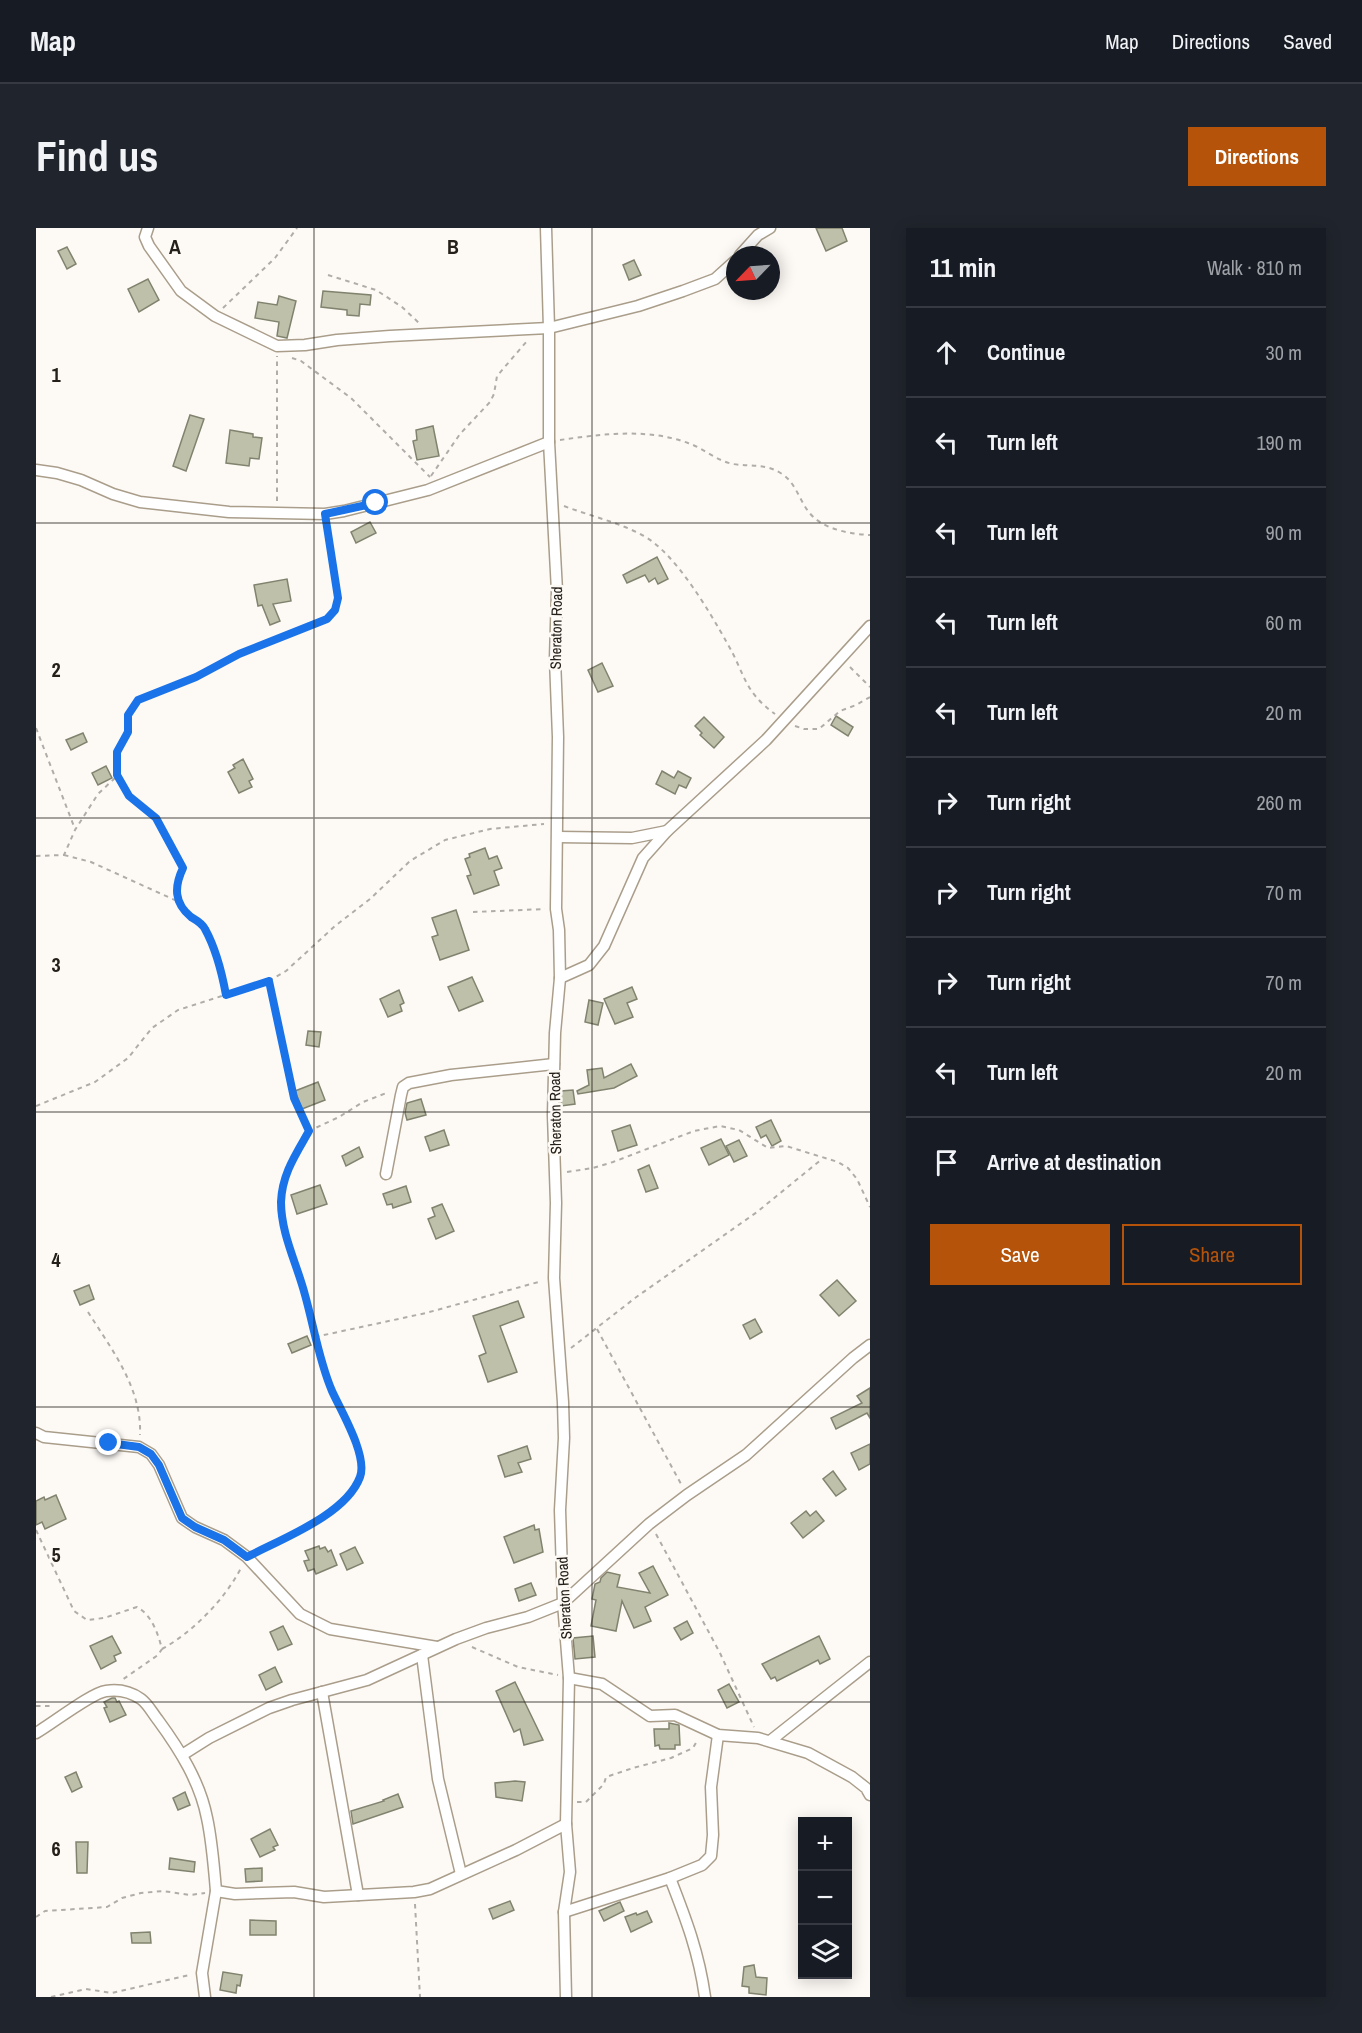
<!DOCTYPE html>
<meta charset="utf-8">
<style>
:root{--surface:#171b24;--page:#20242c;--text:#f1f3f6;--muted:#9ea1a6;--line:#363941;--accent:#b45309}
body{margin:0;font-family:"Archivo Narrow",sans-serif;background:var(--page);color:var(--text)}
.controls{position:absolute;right:18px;bottom:18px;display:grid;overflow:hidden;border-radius:0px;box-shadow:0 3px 15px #0003}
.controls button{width:54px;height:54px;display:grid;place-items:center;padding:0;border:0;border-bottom:2px solid var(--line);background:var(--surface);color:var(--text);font:30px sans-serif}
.compass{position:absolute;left:690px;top:18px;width:54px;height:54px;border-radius:50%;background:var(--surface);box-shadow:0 3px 15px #0003;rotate:245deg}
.stop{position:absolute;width:18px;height:18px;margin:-14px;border:4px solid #1a73e8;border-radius:50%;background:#fff}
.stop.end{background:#1a73e8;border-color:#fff;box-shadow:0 2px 6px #0008}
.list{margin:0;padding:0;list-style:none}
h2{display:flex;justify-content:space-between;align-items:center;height:78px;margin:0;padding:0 24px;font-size:26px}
h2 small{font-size:20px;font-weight:400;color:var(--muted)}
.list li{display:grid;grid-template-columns:39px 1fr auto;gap:18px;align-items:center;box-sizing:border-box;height:90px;padding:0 24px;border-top:2px solid var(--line)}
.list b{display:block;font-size:22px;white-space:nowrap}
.list em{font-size:20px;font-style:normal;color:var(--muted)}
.actions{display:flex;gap:12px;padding:18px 24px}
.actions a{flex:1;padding:14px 0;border:2px solid var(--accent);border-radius:0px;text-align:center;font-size:21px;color:var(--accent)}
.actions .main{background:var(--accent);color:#fff}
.icon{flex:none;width:33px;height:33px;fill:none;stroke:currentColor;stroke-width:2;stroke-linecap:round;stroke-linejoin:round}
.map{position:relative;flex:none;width:834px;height:1769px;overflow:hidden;border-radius:0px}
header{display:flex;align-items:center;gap:36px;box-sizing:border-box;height:84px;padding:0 30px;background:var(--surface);border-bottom:2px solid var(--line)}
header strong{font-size:28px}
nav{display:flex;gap:33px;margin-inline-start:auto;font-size:21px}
.intro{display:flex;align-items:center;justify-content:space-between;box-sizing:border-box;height:144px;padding:0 36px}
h1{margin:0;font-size:42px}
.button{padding:15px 27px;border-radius:0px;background:var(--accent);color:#fff;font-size:21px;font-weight:700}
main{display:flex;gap:36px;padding:0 36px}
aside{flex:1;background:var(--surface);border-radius:0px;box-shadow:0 3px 15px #0003}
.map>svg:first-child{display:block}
.building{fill:#bec0aa;stroke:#81836e;stroke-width:1.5}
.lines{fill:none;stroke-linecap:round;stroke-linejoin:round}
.street-casing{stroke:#aa9e8b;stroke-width:13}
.path{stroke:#b0aca7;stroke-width:2;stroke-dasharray:4.5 4.5;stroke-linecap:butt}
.street{stroke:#fff;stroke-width:10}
.route{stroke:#1a73e8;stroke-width:8}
.grid{fill:none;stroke:#252019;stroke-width:1.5;stroke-opacity:0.55}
.labels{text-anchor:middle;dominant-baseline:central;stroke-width:5;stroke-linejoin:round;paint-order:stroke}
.street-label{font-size:15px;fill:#252019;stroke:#fdfaf6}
.grid-label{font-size:20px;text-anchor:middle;font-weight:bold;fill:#252019;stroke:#fdfaf6;stroke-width:5;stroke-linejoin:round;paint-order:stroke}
</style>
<header>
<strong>Map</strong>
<nav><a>Map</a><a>Directions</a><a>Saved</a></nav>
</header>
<div class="intro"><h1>Find us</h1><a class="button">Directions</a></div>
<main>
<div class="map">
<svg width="834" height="1769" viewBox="0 0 834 1769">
<rect width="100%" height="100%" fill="#fdfaf6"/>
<g class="building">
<path d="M780 0H806L811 13 790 23Z"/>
<path d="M31 19 40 36 31 41 22 23Z"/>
<path d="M598 32 605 47 593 52 587 37Z"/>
<path d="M112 51 123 72 103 84 92 61Z"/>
<path d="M287 63 335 67 334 77 324 76 323 88 311 87V82L285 79Z"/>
<path d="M243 68 260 73 251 110 241 108 243 94 219 90 222 74 241 77Z"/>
<path d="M154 187 168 191 150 243 137 238Z"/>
<path d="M397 198 403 228 381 232 377 213 381 212 380 202Z"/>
<path d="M194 202 217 206V209L226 210 223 231 214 230 213 238 190 235Z"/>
<path d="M334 294 340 305 320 315 315 304Z"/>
<path d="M621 329 632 351 622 356 619 350 613 354 609 347 591 355 587 347Z"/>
<path d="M251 351 255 373 237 376 244 393 234 397 226 377 222 378 218 357Z"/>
<path d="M566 435 577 458 562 464 552 442Z"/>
<path d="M800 488 817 499 812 508 795 497Z"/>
<path d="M668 489 688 509 678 520 664 507 666 505 659 498Z"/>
<path d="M47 505 51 514 35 522 30 512Z"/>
<path d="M207 531 217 551 213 553 216 559 203 565 192 544 199 540 197 537Z"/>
<path d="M70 538 76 550 62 557 56 545Z"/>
<path d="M626 543 638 550 642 543 655 550 650 560 643 557 639 566 620 556Z"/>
<path d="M449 620 453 631 461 628 466 640 458 643 463 657 438 666 431 648 435 647 429 631 434 629 433 626Z"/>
<path d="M420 682 433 722 404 732 396 709 402 707 396 690Z"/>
<path d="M436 749 447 773 423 783 412 759Z"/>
<path d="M596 759 601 771 591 775 597 789 579 796 568 771Z"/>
<path d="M363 762 368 775 364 777 366 783 352 789 344 771Z"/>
<path d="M553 772 567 775 562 797 549 794Z"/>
<path d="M272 803 285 804 283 819 270 817Z"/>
<path d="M595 836 601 848 578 860 542 866 541 863 553 857 551 842 566 840 568 850Z"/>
<path d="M282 854 289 872 266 881 259 863Z"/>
<path d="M537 862 539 876 525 878V863Z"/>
<path d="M385 871 390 887 371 892 369 885 371 875Z"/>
<path d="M735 892 745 913 736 918 730 907 725 910 720 899Z"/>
<path d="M594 897 601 917 582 923 576 903Z"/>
<path d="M408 902 413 917 394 923 389 909Z"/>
<path d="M685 911 693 927 673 937 665 920Z"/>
<path d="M703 912 711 928 698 934 690 918Z"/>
<path d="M323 919 327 929 310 938 306 928Z"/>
<path d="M613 937 622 960 610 964 602 942Z"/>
<path d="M284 957 291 976 261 986 255 967Z"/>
<path d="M370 958 375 974 357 980 356 976 351 977 347 966Z"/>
<path d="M406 976 418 1003 400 1011 392 991 399 988 396 980Z"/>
<path d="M801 1052 820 1073 803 1088 784 1067Z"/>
<path d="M53 1057 58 1071 44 1077 38 1063Z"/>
<path d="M482 1073 488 1089 464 1098 481 1144 452 1154 443 1128 450 1125 437 1088Z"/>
<path d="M719 1091 726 1104 714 1111 707 1097Z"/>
<path d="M271 1108 275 1117 256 1125 252 1116Z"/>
<path d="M834 1160V1190L831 1185 800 1201 795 1190 826 1175 821 1168Z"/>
<path d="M834 1216V1236L823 1242 815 1225Z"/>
<path d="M491 1218 495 1231 482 1235 486 1244 469 1249 462 1228Z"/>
<path d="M797 1243 810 1261 800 1268 787 1251Z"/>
<path d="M20 1267 30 1291 9 1301 6 1294 0 1297V1273L8 1269 9 1272Z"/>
<path d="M770 1283 774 1288 780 1283 788 1293 767 1310 755 1295Z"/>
<path d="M498 1297 499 1302 503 1301 507 1324 478 1335 468 1309Z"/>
<path d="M283 1318 284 1321 289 1319 292 1324 295 1322 301 1337 280 1346 278 1341 272 1343 268 1333 273 1332 269 1323Z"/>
<path d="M319 1319 327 1335 311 1342 304 1326Z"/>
<path d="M617 1338 632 1367 609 1379 615 1393 598 1400 586 1373 580 1403 555 1398 560 1372 556 1371 559 1356 564 1354 565 1350 571 1344 584 1347 581 1359 614 1365 603 1345Z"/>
<path d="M495 1355 500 1367 483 1373 479 1361Z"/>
<path d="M651 1393 657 1405 645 1412 638 1400Z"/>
<path d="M247 1398 256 1416 242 1422 234 1404Z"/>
<path d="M76 1408 85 1425 78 1428 80 1433 65 1441 54 1418Z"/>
<path d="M557 1408 559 1429 539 1431 537 1410Z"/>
<path d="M783 1408 794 1431 784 1436 782 1432 741 1453 739 1449 735 1451 726 1436Z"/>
<path d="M239 1439 246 1454 230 1462 223 1447Z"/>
<path d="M479 1454 507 1512 488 1517 484 1501 478 1504 460 1463Z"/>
<path d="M693 1456 703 1474 691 1480 682 1462Z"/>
<path d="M76 1470H79L81 1474 83 1473 90 1487 74 1494 68 1480 71 1479 68 1474Z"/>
<path d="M633 1495 643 1497 644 1517H639V1521H624L623 1517 619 1518 618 1501H633Z"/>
<path d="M40 1544 46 1559 36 1564 29 1549Z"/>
<path d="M479 1553 489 1554 486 1573 460 1569 459 1555Z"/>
<path d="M149 1564 154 1577 142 1582 137 1570Z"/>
<path d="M362 1566 367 1579 317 1596 315 1583 348 1573 347 1572Z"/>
<path d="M234 1601 242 1617 237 1619 239 1622 224 1629 215 1611Z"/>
<path d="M40 1614H52L51 1645H41Z"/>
<path d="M134 1630 159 1634 158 1644 133 1641Z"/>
<path d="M226 1640V1653L210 1654 209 1641Z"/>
<path d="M474 1673 478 1682 457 1691 453 1681Z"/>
<path d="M584 1674 588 1683 568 1693 563 1683Z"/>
<path d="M611 1683 616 1694 595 1704 589 1689 600 1685 601 1687Z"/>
<path d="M214 1692 240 1693V1707H214Z"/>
<path d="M114 1704 115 1715H96L95 1705Z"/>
<path d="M718 1737 720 1749 731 1750 730 1767 713 1765V1759L706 1758 708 1739Z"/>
<path d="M187 1744 206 1747 204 1758 201 1757 200 1765 184 1762Z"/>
</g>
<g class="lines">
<g class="street-casing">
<g id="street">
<path d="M112 0 109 9 113 18 145 63 179 88 241 118 269 117 301 112 354 108 513 100 602 78 647 63 679 51 699 33"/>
<path d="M510 0 513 100V214L521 363 519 431 522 509 520 681 523 702 524 750 519 805 517 887 520 975 518 1050 527 1174 528 1210 524 1282 527 1375 533 1450 530 1596 534 1644 528 1684 530 1769"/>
<path d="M704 27 722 7 734 0"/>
<path d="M0 242 21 245 45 252 77 266 104 274 193 284 289 286 308 283 392 262 513 214"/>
<path d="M522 609 596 610 631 603"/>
<path d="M524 750 553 737 568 718 607 630 631 603 730 512 834 398"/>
<path d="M350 946 365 867 367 859 373 855 415 847 518 836"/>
<path d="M0 1205 8 1209 103 1219 115 1226 123 1237 146 1290 159 1299 188 1312 211 1329 264 1386 294 1401 401 1419"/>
<path d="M386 1427 402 1551 425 1646"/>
<path d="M533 1450 566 1456 614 1488 639 1487 682 1507 722 1510 772 1525 816 1549 830 1560 834 1567"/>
<path d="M286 1464 322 1667"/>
<path d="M0 1505C16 1496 55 1465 70 1463 83 1461 95 1464 105 1471 112 1476 117 1486 122 1492 144 1522 164 1554 171 1590 176 1613 178 1639 180 1663L166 1745 169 1769"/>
<path d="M734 1513 834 1434"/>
<path d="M146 1527 173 1510 233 1480 256 1472 331 1452 420 1411 450 1400 492 1389 527 1375 613 1296 651 1267 710 1227 817 1130 834 1117"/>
<path d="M634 1650C650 1691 663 1725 669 1769"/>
<path d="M180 1663 199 1666 258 1664 288 1669 378 1664 394 1661 480 1622 530 1596"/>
<path d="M528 1684 634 1650 666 1637 675 1628 677 1607 675 1559 682 1507"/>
</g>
</g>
<g class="path">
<path d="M292 47 340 62 366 79 383 95"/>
<path d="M187 80 239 30 261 0"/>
<path d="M256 130 265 133 315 170 394 249"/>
<path d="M524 212C565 206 612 200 652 215 667 220 681 233 697 236 715 239 730 235 746 246 759 254 763 271 772 283 785 301 813 306 834 307"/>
<path d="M395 248 424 206 454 174 458 166 461 148 491 113"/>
<path d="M241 273V128"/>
<path d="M528 278C554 288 582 294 606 307 638 323 674 384 691 415 709 445 707 463 739 486"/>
<path d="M814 439 834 459"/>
<path d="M759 498 768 501H783L804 483 820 477 834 469"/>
<path d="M0 500 39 601"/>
<path d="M81 547 93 568 120 590 147 640C138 659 138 675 155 689 160 692 166 695 169 701 180 721 186 745 190 767"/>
<path d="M28 627 55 634 141 673"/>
<path d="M0 628 28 627 39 602 62 566 80 549 81 524 92 504V487L102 472 160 449 203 426 290 391 299 382 302 370 291 297"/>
<path d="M437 684 509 681"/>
<path d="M233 753 258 870 273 903"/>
<path d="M0 878 59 854 92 830 116 800 142 782 233 753 250 743 299 698 334 671 374 633 409 612 454 601 508 596"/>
<path d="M531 944 557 940 577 934 658 903 684 898 703 902 732 920 750 918 802 934 812 940 821 951 834 979"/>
<path d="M52 1084C76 1122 106 1160 104 1207"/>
<path d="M561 1101 645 1256"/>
<path d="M279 1109 390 1085 506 1053"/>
<path d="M535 1120 599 1070 721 984 786 931"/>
<path d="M0 1302 38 1383 51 1392 68 1390 101 1379C116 1387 122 1406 126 1421L122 1427 86 1452"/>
<path d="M620 1306 684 1425 718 1499"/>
<path d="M221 1324 298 1283 315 1264 324 1248 326 1237 323 1226 312 1197 295 1160 278 1109 269 1067 249 1004 245 974 253 937 273 903 303 889 327 874 353 864"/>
<path d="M436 1419 482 1439 522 1447"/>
<path d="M126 1421C157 1404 189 1371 205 1340"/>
<path d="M0 1478H18"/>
<path d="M541 1574H550L568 1556 570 1549 597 1540 635 1530 657 1520 662 1511"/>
<path d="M379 1676 384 1769"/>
<path d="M0 1689 9 1683 71 1679 86 1670 105 1665 127 1663 154 1667 169 1665"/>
<path d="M15 1769 50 1761 76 1765 153 1747"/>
</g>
<use href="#street" class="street"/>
</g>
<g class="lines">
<path class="route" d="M73 1215 103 1219 115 1226 123 1237 146 1290 159 1299 188 1312 211 1329C245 1311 310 1287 324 1249 332 1228 305 1183 296 1163 283 1133 278 1099 269 1067 261 1036 245 1006 245 974 246 946 260 926 273 903L258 870 233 753 190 767C186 745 180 721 169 701 166 695 160 692 155 689 138 675 138 659 147 640L120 590 93 568 81 547V524L92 504V487L102 472 160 449 203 426 291 391 299 382 302 370 289 286 340 275"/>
</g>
<path class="grid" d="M278 0V1769M556 0V1769M0 295H834M0 590H834M0 884H834M0 1179H834M0 1474H834"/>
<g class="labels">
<g class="street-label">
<text transform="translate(520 400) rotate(-89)">Sheraton Road</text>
<text transform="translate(519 885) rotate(-91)">Sheraton Road</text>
<text transform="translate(528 1370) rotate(-93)">Sheraton Road</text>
</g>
</g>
<g class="grid-label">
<text x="139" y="26">A</text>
<text x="417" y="26">B</text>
<text x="20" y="154">1</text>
<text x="20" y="449">2</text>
<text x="20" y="744">3</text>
<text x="20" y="1039">4</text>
<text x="20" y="1334">5</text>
<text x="20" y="1628">6</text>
</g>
</svg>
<div class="controls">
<button>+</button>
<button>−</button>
<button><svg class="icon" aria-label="layers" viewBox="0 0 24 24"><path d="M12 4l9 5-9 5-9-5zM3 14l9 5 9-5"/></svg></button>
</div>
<svg class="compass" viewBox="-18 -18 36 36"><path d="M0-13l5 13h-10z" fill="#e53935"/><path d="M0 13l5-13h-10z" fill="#9ea1a6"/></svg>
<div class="stop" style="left:340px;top:275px"></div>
<div class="stop end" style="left:73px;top:1215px"></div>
</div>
<aside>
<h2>11 min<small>Walk · 810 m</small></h2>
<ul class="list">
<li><svg class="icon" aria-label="ahead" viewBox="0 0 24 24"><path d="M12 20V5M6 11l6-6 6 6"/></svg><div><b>Continue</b></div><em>30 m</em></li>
<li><svg class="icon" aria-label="left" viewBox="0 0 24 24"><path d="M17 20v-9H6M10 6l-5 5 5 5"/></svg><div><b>Turn left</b></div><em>190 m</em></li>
<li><svg class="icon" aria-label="left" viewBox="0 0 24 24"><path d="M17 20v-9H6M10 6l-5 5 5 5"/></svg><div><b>Turn left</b></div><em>90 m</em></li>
<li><svg class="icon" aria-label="left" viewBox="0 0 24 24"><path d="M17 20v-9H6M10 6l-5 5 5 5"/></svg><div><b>Turn left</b></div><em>60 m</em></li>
<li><svg class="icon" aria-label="left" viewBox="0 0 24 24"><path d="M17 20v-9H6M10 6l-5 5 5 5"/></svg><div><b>Turn left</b></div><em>20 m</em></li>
<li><svg class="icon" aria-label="right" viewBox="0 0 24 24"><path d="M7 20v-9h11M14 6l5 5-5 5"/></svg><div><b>Turn right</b></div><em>260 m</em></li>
<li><svg class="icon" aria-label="right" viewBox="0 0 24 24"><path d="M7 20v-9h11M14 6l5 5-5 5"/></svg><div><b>Turn right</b></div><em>70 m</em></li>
<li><svg class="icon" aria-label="right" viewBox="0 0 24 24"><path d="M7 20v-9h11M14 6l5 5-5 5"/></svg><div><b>Turn right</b></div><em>70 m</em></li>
<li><svg class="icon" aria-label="left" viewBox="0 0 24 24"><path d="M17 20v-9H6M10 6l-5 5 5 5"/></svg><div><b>Turn left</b></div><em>20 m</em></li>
<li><svg class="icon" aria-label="arrive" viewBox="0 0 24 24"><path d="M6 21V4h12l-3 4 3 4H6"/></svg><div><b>Arrive at destination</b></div></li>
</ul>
<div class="actions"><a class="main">Save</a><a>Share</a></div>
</aside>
</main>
